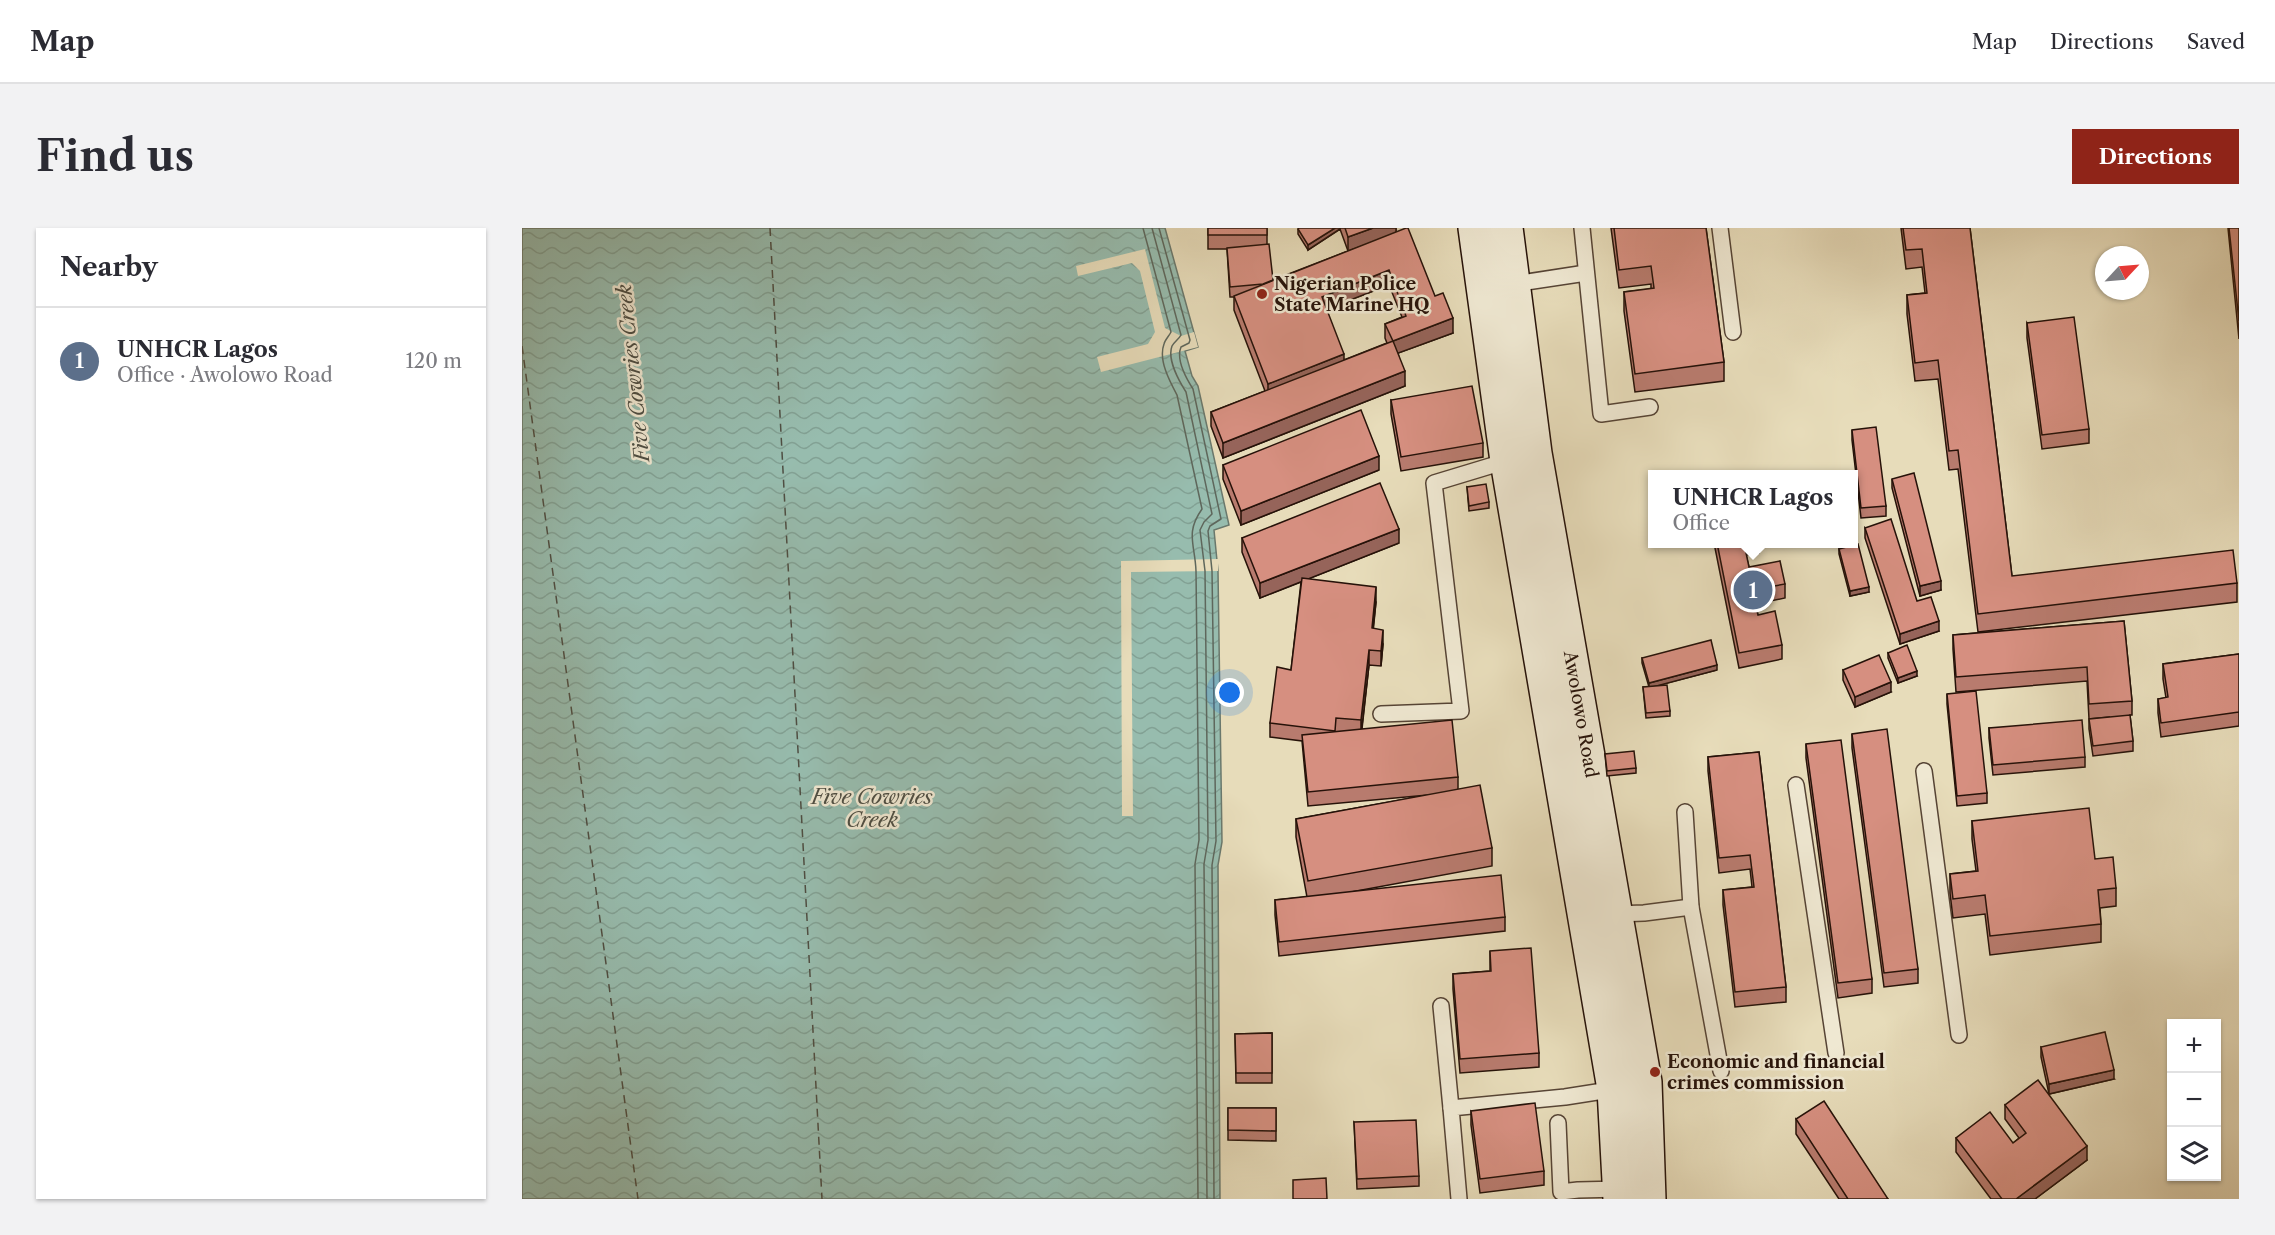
<!DOCTYPE html>
<meta charset="utf-8">
<style>
:root{--surface:#fff;--page:#f2f2f3;--text:#2b2b33;--muted:#7c7c81;--line:#e1e1e2;--accent:#8f2418}
body{margin:0;font-family:"Libre Caslon Text",serif;background:var(--page);color:var(--text)}
.controls{position:absolute;right:18px;bottom:18px;display:grid;overflow:hidden;border-radius:0px;box-shadow:0 2px 4px #0004}
.controls button{width:54px;height:54px;display:grid;place-items:center;padding:0;border:0;border-bottom:2px solid var(--line);background:var(--surface);color:var(--text);font:30px sans-serif}
.compass{position:absolute;left:1573px;top:18px;width:54px;height:54px;border-radius:50%;background:var(--surface);box-shadow:0 2px 4px #0004;rotate:64deg}
.you{position:absolute;left:708px;top:465px;width:21px;height:21px;margin:-15px;border:4px solid #fff;border-radius:50%;background:#1a73e8;box-shadow:0 0 0 9px #1a73e833}
.badge{display:grid;place-items:center;width:39px;height:39px;border-radius:50%;background:var(--accent);color:#fff;font-size:20px;font-weight:700}
.pin{position:absolute;translate:-50% -50%;border:3px solid #fff;box-shadow:0 2px 6px #0006}
.popup{position:absolute;left:1126px;top:242px;width:210px;height:78px;box-sizing:border-box;display:grid;place-content:center;border-radius:0px;background:var(--surface);filter:drop-shadow(0 2px 4px #0005);font-size:20px;white-space:nowrap;color:var(--muted)}
.popup b{font-size:22px;color:var(--text)}
.popup::after{content:'';position:absolute;left:50%;top:100%;margin-left:-12px;border:12px solid transparent;border-top-color:var(--surface)}
.list{margin:0;padding:0;list-style:none}
h2{display:flex;justify-content:space-between;align-items:center;height:78px;margin:0;padding:0 24px;font-size:26px}
h2 small{font-size:20px;font-weight:400;color:var(--muted)}
.list li{display:grid;grid-template-columns:39px 1fr auto;gap:18px;align-items:center;box-sizing:border-box;height:108px;padding:0 24px;border-top:2px solid var(--line)}
.list b{display:block;font-size:22px;white-space:nowrap}
.list p{margin:0;font-size:20px;white-space:nowrap;color:var(--muted)}
.list em{font-size:20px;font-style:normal;color:var(--muted)}
.icon{flex:none;width:33px;height:33px;fill:none;stroke:currentColor;stroke-width:2;stroke-linecap:round;stroke-linejoin:round}
.map{position:relative;flex:none;width:1717px;height:971px;overflow:hidden;border-radius:0px}
header{display:flex;align-items:center;gap:36px;box-sizing:border-box;height:84px;padding:0 30px;background:var(--surface);border-bottom:2px solid var(--line)}
header strong{font-size:28px}
nav{display:flex;gap:33px;margin-inline-start:auto;font-size:21px}
.intro{display:flex;align-items:center;justify-content:space-between;box-sizing:border-box;height:144px;padding:0 36px}
h1{margin:0;font-size:42px}
.button{padding:15px 27px;border-radius:0px;background:var(--accent);color:#fff;font-size:21px;font-weight:700}
main{display:flex;gap:36px;padding:0 36px}
aside{flex:1;background:var(--surface);border-radius:0px;box-shadow:0 2px 4px #0004}
.map>svg:first-child{display:block}
.water{fill:url(#water-waves);stroke:#6a786c;stroke-width:1.5}
.pier{fill:#e7dcba}
.lines{fill:none;stroke-linecap:round;stroke-linejoin:round}
.shore{stroke:#5e675c;stroke-width:1.5}
.ferry{stroke:#4e4e43;stroke-width:1.5;stroke-dasharray:8 6;stroke-linecap:butt}
.lane-casing{stroke:#564435;stroke-width:18}
.secondary-casing{stroke:#261209;stroke-width:36}
.lane{stroke:#efe8d2;stroke-width:15}
.secondary{stroke:#efe8d2;stroke-width:33}
.wall{fill:#b87b6e;stroke:#261209;stroke-width:1.5;fill-rule:evenodd}
.shaded-wall{fill:#96645a;stroke:#261209;stroke-width:1.5}
.building{fill:#d68f80;stroke:#261209;stroke-width:1.5}
.poi-dot{fill:#8f2418;stroke:#efe8d2;stroke-width:2}
.labels{text-anchor:middle;dominant-baseline:central;stroke-width:5;stroke-linejoin:round;paint-order:stroke}
.poi-label{font-size:18px;font-weight:bold;fill:#261209;stroke:#efe8d2;text-anchor:start}
.street-label{font-size:18px;fill:#261209;stroke:#efe8d2}
.water-label{font-size:20px;font-style:italic;fill:#4e4e43;stroke:#efe8d2}
</style>
<header>
<strong>Map</strong>
<nav><a>Map</a><a>Directions</a><a>Saved</a></nav>
</header>
<div class="intro"><h1>Find us</h1><a class="button">Directions</a></div>
<main>
<aside>
<h2>Nearby<small></small></h2>
<ul class="list">
<li><span class="badge" style="background:#5c6f8a">1</span><div><b>UNHCR Lagos</b><p>Office · Awolowo Road</p></div><em>120 m</em></li>
</ul>
</aside>
<div class="map">
<svg width="1717" height="971" viewBox="0 0 1717 971">
<defs>
<pattern id="water-waves" width="16" height="10" patternUnits="userSpaceOnUse" patternTransform="scale(1.5)"><rect width="16" height="10" fill="#97bcae"/><path d="M0 5q4-4 8 0t8 0" fill="none" stroke="#82a194"/></pattern>
</defs>
<rect width="100%" height="100%" fill="#e7dcba"/>
<filter id="stains"><feTurbulence type="fractalNoise" baseFrequency=".00333" numOctaves="4"/><feColorMatrix values="0 0 0 0 .2 0 0 0 0 .09 0 0 0 0 .02 0 0 0 .5 -.17"/></filter>
<radialGradient id="worn" r=".72"><stop offset=".6" stop-color="#630" stop-opacity="0"/><stop offset="1" stop-color="#630" stop-opacity=".3"/></radialGradient>
<path class="water" d="M0 0H643L676 119 663 123 670 148 676 158 707 297 692 302 696 343 700 614 696 637 698 971H0Z"/>
<g class="pier">
<path d="M623 21 643 100 659 108 672 104 676 119 579 144 575 129 626 116 633 104 618 43 610 35 556 48 554 38Z"/>
<path d="M696 331V343L609 344 611 588H600L599 333Z"/>
</g>
<g class="lines">
<g class="shore">
<path d="M621 0 649 104C647 108 643 112 642 116 636 132 648 154 655 167L680 281C663 305 673 316 674 343L677 612 673 636 676 971"/>
<path d="M630 0 659 107C657 111 652 114 650 118 645 131 657 153 664 164L690 286 682 294 678 302 683 343 686 612 682 636 685 971"/>
<path d="M637 0 668 112 667 115 659 119C654 131 664 150 671 161L699 291 688 298 686 303 690 343 694 613 690 637 692 971"/>
</g>
<g class="ferry">
<path d="M248 0 300 971"/>
<path d="M0 118 116 971"/>
</g>
<g class="lane-casing">
<g id="lane">
<path d="M1060 0 1079 186 1128 179"/>
<path d="M1198 0 1211 104"/>
<path d="M992 56 1064 45"/>
<path d="M859 486 939 483 912 255 988 232"/>
<path d="M1402 543 1437 807"/>
<path d="M1274 557 1314 825"/>
<path d="M1163 584 1169 679 1199 843"/>
<path d="M1094 686 1122 685 1169 679"/>
<path d="M919 778 929 880"/>
<path d="M1036 895 1039 964 1056 962 1099 961"/>
<path d="M937 971 929 880 1043 869 1094 861"/>
</g>
</g>
<g class="secondary-casing">
<g id="secondary">
<path d="M953 0 985 233 1092 861 1098 971"/>
<path id="s1" d="M984 0 1013 225 1123 854 1127 971"/>
</g>
</g>
<use href="#lane" class="lane"/>
<use href="#secondary" class="secondary"/>
</g>
<g class="wall">
<path d="M686 0H745V16L751 52 826 23 818 1 786 22 776 6V1L777 0H874V4L913 68 931 105 876 125 883 158 701 230 689 198V184L743 163 712 82V69H708L705 21H686ZM867 57 880 89 863 96V110L865 115 822 132 804 81Z"/>
<path d="M1089 0H1184L1202 134V153L1113 164 1102 83V64L1129 61V56L1097 60Z"/>
<path d="M1379 0H1448L1490 348 1715 355V374L1456 404 1436 241 1427 242 1416 151 1393 153 1385 86V67L1403 65 1400 39 1384 41Z"/>
<path d="M1706 0H1717V111Z"/>
<path d="M1505 95 1567 201V215L1520 221 1505 110Z"/>
<path d="M869 172 961 215V229L879 243 869 186Z"/>
<path d="M1330 202 1364 278V288L1339 290 1330 212Z"/>
<path d="M701 237 857 242 719 297 701 251Z"/>
<path d="M1370 251 1419 362 1398 368 1370 260Z"/>
<path d="M945 259 967 274V280L947 283Z"/>
<path d="M1343 300 1395 373 1417 403 1378 416 1343 310Z"/>
<path d="M720 310 877 315 786 351 854 374 851 401 861 416 859 438 847 437 840 501 936 549V561L970 620V638L829 664 983 689V703L757 728 753 687V672L785 669 774 609V591L906 567 786 578 780 513 748 509V495L769 442 779 354 738 370 720 324Z"/>
<path d="M1192 315H1237V325L1224 327 1227 339 1263 356V370L1233 376 1236 387 1260 417V431L1217 440Z"/>
<path d="M1317 321 1347 364 1328 368 1317 326Z"/>
<path d="M1602 393 1610 473V487H1608L1611 513V523L1571 528 1567 501V491L1588 489 1567 491 1565 453 1434 464 1431 421V407Z"/>
<path d="M1366 425 1395 448 1376 455 1366 430Z"/>
<path d="M1717 426V498L1639 509 1636 485V471L1644 470 1641 451V436Z"/>
<path d="M1120 430 1195 442 1137 457 1148 483V488L1124 490 1121 459H1127L1120 435Z"/>
<path d="M1321 442 1369 464 1333 479 1321 452Z"/>
<path d="M1425 466 1465 565V575L1435 578 1425 476Z"/>
<path d="M1467 500 1563 529V539L1471 547 1467 510Z"/>
<path d="M1330 506 1396 741V755L1362 759 1330 520Z"/>
<path d="M1284 516 1350 751V765L1316 770 1284 530Z"/>
<path d="M1237 524 1264 759V774L1213 779 1201 677V662L1230 659 1228 641 1197 645 1186 543V529Z"/>
<path d="M1083 526 1114 540V545L1085 548Z"/>
<path d="M1450 593 1573 631 1594 660V678L1578 680 1579 696V714L1468 727 1463 686 1431 690 1428 665V646L1454 643 1450 611Z"/>
<path d="M968 723 1017 825V839L938 845 931 761V746L968 743Z"/>
<path d="M750 805V855H714L713 806Z"/>
<path d="M1519 819 1592 851 1527 866 1519 829Z"/>
<path d="M1483 877 1565 932 1513 971H1469L1434 924V910L1491 915 1497 910 1483 891Z"/>
<path d="M706 880H754V913L706 912Z"/>
<path d="M949 883 1022 943V957L958 965 949 897Z"/>
<path d="M1274 891 1366 971H1317L1274 906Z"/>
<path d="M832 894 897 948V958L835 961Z"/>
</g>
<g class="shaded-wall">
<path d="M813 0H818V1L786 22V17Z"/>
<path d="M851 0H874V6L826 23V9Z"/>
<path d="M867 42V57L800 83V69Z"/>
<path d="M931 90V105L871 127V113Z"/>
<path d="M822 126V140L746 170V156Z"/>
<path d="M883 143V158L701 230V215Z"/>
<path d="M857 228V242L719 297V283Z"/>
<path d="M877 301V315L738 370V355Z"/>
<path d="M1419 353V362L1398 368V358Z"/>
<path d="M854 359V374L850 415V400Z"/>
<path d="M1347 359V364L1328 368V363Z"/>
<path d="M1417 393V403L1378 416V406Z"/>
<path d="M861 402V416L859 438V423Z"/>
<path d="M847 422V437L839 507V492Z"/>
<path d="M1195 437V442L1127 460V455Z"/>
<path d="M1395 443V448L1376 455V450Z"/>
<path d="M1369 454V464L1333 479V469Z"/>
<path d="M1592 842V851L1527 866V856Z"/>
<path d="M1565 918V932L1513 971H1494Z"/>
</g>
<g class="building">
<rect x="686" y="0" width="59" height="7"/>
<path d="M777 0H813L786 17 776 1Z"/>
<path d="M823 0H851L826 9Z"/>
<path d="M884 0H886L913 68 921 65 931 90 871 113 863 96 884 88 867 42 800 69 822 126 746 156 712 68Z"/>
<path d="M1092 0H1184L1202 134 1113 146 1102 64 1132 60 1129 38 1097 42Z"/>
<path d="M1381 0H1448L1490 348 1711 322 1715 355 1456 386 1436 222 1427 223 1416 132 1393 135 1385 67 1405 65 1400 21 1384 22Z"/>
<path d="M1707 0H1717V93Z"/>
<path d="M747 16 751 52 741 56 708 59 705 20Z"/>
<path d="M1552 89 1567 201 1520 207 1505 95Z"/>
<path d="M871 113 883 143 701 215 689 184Z"/>
<path d="M950 158 961 215 879 229 869 172Z"/>
<path d="M839 182 857 228 719 283 701 237Z"/>
<path d="M1354 199 1364 278 1339 280 1330 202Z"/>
<path d="M1392 245 1419 353 1398 358 1370 251Z"/>
<path d="M858 255 877 301 738 355 720 310Z"/>
<path d="M964 256 967 274 947 278 945 259Z"/>
<path d="M1369 291 1395 373 1409 369 1417 393 1378 406 1343 300Z"/>
<path d="M1195 315H1222L1227 339 1258 333 1263 356 1230 362 1236 387 1253 383 1260 417 1217 425Z"/>
<path d="M1336 316 1347 359 1328 363 1317 321Z"/>
<path d="M780 350 854 359 850 400 861 402 859 423 847 422 839 492 814 490 813 503 748 495 755 439 769 442Z"/>
<path d="M1602 393 1610 473 1567 476 1565 439 1434 449 1431 407Z"/>
<path d="M1189 412 1195 437 1127 455 1120 430Z"/>
<path d="M1385 417 1395 443 1376 450 1366 425Z"/>
<path d="M1717 426V484L1639 495 1636 471 1646 469 1641 436Z"/>
<path d="M1357 427 1369 454 1333 469 1321 442Z"/>
<path d="M1145 457 1148 483 1124 485 1121 459Z"/>
<path d="M1454 463 1465 565 1435 568 1425 466Z"/>
<path d="M1608 487 1611 513 1571 518 1567 491Z"/>
<path d="M930 492 936 549 786 564 780 507Z"/>
<path d="M1560 492 1563 529 1471 537 1467 500Z"/>
<path d="M1365 501 1396 741 1362 745 1330 506Z"/>
<path d="M1319 512 1350 751 1316 755 1284 516Z"/>
<path d="M1112 523 1114 540 1085 543 1083 526Z"/>
<path d="M1237 524 1264 759 1213 764 1201 662 1232 659 1228 627 1197 630 1186 529Z"/>
<path d="M958 557 970 620 786 653 774 591Z"/>
<path d="M1567 580 1573 631 1591 629 1594 660 1576 662 1579 696 1468 708 1463 667 1431 671 1428 646 1456 643 1450 593Z"/>
<path d="M979 647 983 689 757 714 753 672Z"/>
<path d="M1009 720 1017 825 938 831 931 746 969 743 968 723Z"/>
<path d="M1583 804 1592 842 1527 856 1519 819Z"/>
<path d="M750 805V845H714L713 806Z"/>
<path d="M1516 852 1565 918 1494 971H1480L1434 910 1468 884 1491 915 1504 905 1483 877Z"/>
<path d="M1302 873 1366 971H1326L1274 891Z"/>
<path d="M1013 875 1022 943 958 951 949 883Z"/>
<path d="M706 880H754V903L706 902Z"/>
<path d="M894 892 897 948 835 951 832 894Z"/>
<path d="M804 950 805 971H771V952Z"/>
</g>
<g class="poi-dot">
<circle cx="740" cy="66" r="6"/>
<circle cx="1133" cy="844" r="6"/>
</g>
<g class="labels">
<g class="poi-label">
<text x="752" y="56">Nigerian Police<tspan x="752" dy="21">State Marine HQ</tspan></text>
<text x="1145" y="834">Economic and financial<tspan x="1145" dy="21">crimes commission</tspan></text>
</g>
<g class="street-label">
<text stroke="none"><textPath href="#s1" startOffset="492">Awolowo Road</textPath></text>
</g>
<g class="water-label">
<text transform="translate(111 145) rotate(-96)">Five Cowries Creek</text>
<text x="350" y="569">Five Cowries<tspan x="350" dy="23">Creek</tspan></text>
</g>
</g>
<rect width="100%" height="100%" filter="url(#stains)"/>
<rect width="100%" height="100%" fill="url(#worn)"/>
</svg>
<div class="controls">
<button>+</button>
<button>−</button>
<button><svg class="icon" aria-label="layers" viewBox="0 0 24 24"><path d="M12 4l9 5-9 5-9-5zM3 14l9 5 9-5"/></svg></button>
</div>
<svg class="compass" viewBox="-18 -18 36 36"><path d="M0-13l5 13h-10z" fill="#e53935"/><path d="M0 13l5-13h-10z" fill="#7c7c81"/></svg>
<div class="you"></div>
<div class="pin badge" style="left:1231px;top:362px;background:#5c6f8a">1</div>
<div class="popup"><b>UNHCR Lagos</b>Office</div>
</div>
</main>
